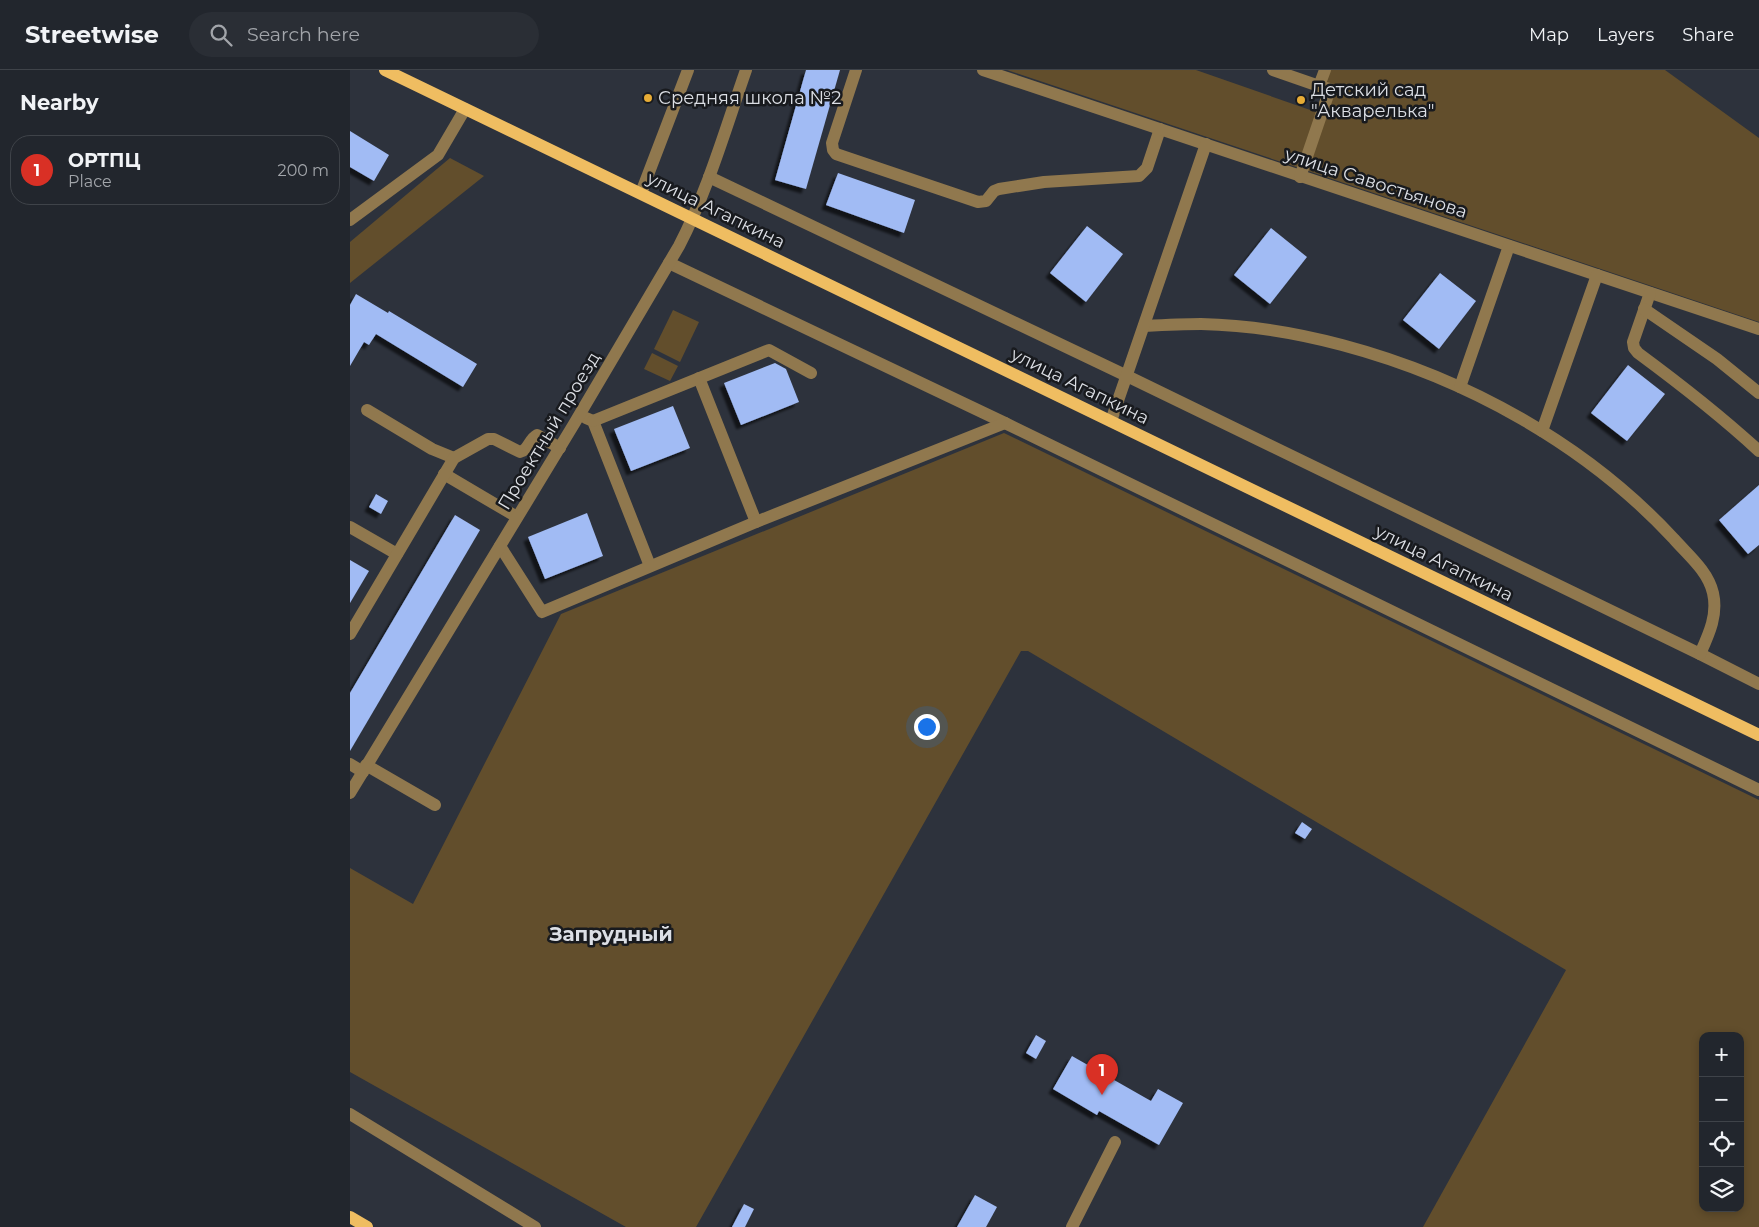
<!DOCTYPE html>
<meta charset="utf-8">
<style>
:root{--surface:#22262d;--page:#2a2e35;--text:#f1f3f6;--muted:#a2a5aa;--line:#3f4349;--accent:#d93025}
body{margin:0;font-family:Montserrat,sans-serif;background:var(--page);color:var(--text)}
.controls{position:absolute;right:15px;bottom:15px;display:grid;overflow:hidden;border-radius:10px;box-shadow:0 2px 8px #0003}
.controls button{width:45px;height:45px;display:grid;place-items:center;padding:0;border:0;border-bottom:1px solid var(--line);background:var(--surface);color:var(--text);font:25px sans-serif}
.you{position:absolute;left:576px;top:656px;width:18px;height:18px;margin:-12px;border:4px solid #fff;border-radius:50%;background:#1a73e8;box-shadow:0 0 0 8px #1a73e833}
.badge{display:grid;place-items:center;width:32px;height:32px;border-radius:50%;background:var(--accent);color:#fff;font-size:16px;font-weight:700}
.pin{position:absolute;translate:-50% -41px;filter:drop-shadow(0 1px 2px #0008)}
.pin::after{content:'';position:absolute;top:26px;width:18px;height:15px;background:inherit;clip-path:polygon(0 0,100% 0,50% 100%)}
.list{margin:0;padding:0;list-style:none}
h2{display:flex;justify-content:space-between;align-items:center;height:65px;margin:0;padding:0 20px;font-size:21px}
h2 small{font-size:16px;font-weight:400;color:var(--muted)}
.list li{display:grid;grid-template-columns:32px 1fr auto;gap:15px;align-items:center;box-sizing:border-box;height:70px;margin:0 10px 10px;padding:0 10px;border:1px solid var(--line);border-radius:20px}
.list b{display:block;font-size:19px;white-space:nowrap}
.list p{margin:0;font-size:16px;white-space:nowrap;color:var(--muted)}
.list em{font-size:16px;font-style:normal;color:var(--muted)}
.icon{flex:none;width:28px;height:28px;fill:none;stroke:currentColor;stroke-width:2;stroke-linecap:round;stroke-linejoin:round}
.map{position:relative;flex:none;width:1409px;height:1157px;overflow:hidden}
header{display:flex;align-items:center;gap:30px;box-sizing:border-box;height:70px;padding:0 25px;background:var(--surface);border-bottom:1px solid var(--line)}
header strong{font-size:24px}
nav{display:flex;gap:28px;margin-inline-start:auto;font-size:18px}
.search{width:350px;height:45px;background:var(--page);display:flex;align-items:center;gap:12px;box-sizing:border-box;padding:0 18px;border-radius:28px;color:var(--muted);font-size:19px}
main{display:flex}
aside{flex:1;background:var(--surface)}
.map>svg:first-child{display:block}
.green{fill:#624e2c;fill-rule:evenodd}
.building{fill:#a1bbf4;filter:url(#shadow)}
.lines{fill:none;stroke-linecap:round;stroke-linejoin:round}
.minor{stroke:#90784e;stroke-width:12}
.major{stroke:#efbd61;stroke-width:12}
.poi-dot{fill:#e7ac36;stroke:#181a1e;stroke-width:2}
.labels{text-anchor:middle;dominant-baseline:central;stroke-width:5;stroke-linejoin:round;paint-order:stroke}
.poi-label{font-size:18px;fill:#dcdfe5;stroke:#181a1e;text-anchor:start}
.street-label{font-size:18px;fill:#dcdfe5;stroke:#181a1e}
.quarter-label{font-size:20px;font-weight:bold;fill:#dcdfe5;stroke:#181a1e}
</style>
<header>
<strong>Streetwise</strong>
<div class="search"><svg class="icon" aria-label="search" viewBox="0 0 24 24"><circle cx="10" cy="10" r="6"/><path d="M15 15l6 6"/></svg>Search here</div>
<nav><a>Map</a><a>Layers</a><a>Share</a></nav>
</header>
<main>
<aside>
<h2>Nearby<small></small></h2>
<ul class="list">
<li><span class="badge">1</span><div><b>ОРТПЦ</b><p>Place</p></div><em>200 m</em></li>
</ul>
</aside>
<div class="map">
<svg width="1409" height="1157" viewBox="0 0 1409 1157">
<defs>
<filter id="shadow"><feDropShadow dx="-4.5" dy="4.5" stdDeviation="1" flood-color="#0009"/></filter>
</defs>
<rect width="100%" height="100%" fill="#2d323c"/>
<g class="green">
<path d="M657 0H846L966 42 980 0H1315L1409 68V252Z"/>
<path d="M100 88 134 106 0 213V172Z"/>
<path d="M323 240 349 252 330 292 304 279Z"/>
<path d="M302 283 328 296 320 311 294 299Z"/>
<path d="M654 363 1409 730V1157H1073L1216 900 678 581H671L346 1157H276L0 1002V798L63 834 211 544ZM1353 966H1390V1138H1353Z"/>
</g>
<g class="building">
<path d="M456 0H490L456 119 425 110Z"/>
<path d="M0 61 39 85 24 111 0 97Z"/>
<path d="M488 103 565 130 554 163 476 135Z"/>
<path d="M737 156 773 184 736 232 700 203Z"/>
<path d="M921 158 957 187 920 234 884 205Z"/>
<path d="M1090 203 1126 231 1089 279 1053 250Z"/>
<path d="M6 224 38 243 39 241 127 294 113 317 26 264 19 275 14 272 0 296V235Z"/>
<path d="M425 293 436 299 449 332 391 355 374 313Z"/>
<path d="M1278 295 1315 324 1277 371 1241 343Z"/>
<path d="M323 336 340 378 281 401 264 359Z"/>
<path d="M1409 415V475L1398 484 1369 450Z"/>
<path d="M26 424 38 431 31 444 19 437Z"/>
<path d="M237 443 253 486 195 509 178 467Z"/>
<path d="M105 445 130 460 0 681V623Z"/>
<path d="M0 490 19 501 0 533Z"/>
<path d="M952 752 962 759 955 769 945 763Z"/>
<path d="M686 965 696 971 686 989 676 983Z"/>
<path d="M722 986 801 1031 808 1019 833 1033 809 1075 749 1041 747 1045 703 1019Z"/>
<path d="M625 1125 647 1137 636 1157H607Z"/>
<path d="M394 1134 404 1139 395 1157H382Z"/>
</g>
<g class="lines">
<g class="minor">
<path d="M506 0 482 73 483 80 486 84 628 132 636 131 644 121 649 119 694 112 789 106 797 98 810 59"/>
<path d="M633 0 1409 259"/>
<path d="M923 0 969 16 975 0"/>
<path d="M359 107 777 306 1350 584 1409 614"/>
<path d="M950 107 980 19 969 16"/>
<path d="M291 123 338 0"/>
<path d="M0 150 88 85 115 39"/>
<path d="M319 193 655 353 1409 720"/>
<path d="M1300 223 1283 272 1284 278 1288 283C1330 314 1371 346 1409 381"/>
<path d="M1294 239 1367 289 1409 323"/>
<path d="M794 256C813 255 832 254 851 254 898 255 947 263 992 275 1116 308 1236 374 1324 469 1338 485 1358 501 1363 523 1368 545 1359 564 1350 584"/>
<path d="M349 308 406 452"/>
<path d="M1110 317 1159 176"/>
<path d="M17 340 82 379 104 388"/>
<path d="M236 348 243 351 300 496"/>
<path d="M243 351 419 280 461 303"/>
<path d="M761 351 856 74"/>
<path d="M1192 361 1247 205"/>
<path d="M94 404 167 447"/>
<path d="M0 457 47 484"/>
<path d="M150 476 192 542 406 452 655 353"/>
<path d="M0 564 104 388 138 369H144L170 382C179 380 179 369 187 365L210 378"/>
<path d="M0 694 13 702"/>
<path d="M16 695 85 735"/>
<path d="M0 723 224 354 329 176C358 120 375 60 396 0"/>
<path d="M0 1044 185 1157"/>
<path d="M722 1157 765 1072"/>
</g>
<g class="major">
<path d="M35 0 1409 665"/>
<path d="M0 1147 17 1157"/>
</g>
</g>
<g class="poi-dot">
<circle cx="298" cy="28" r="5"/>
<circle cx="951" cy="30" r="5"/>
</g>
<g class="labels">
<g class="poi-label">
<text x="961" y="20">Детский сад<tspan x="961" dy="21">"Акварелька"</tspan></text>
<text x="308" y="28">Средняя школа №2</text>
</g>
<g class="street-label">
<text transform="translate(1026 113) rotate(18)">улица Савостьянова</text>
<text transform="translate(366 140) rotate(26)">улица Агапкина</text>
<text transform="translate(730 316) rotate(26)">улица Агапкина</text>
<text transform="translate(199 361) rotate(-59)">Проектный проезд</text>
<text transform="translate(1094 493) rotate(26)">улица Агапкина</text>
</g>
<g class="quarter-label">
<text x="261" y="864">Запрудный</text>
</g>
</g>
</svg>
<div class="controls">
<button>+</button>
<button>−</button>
<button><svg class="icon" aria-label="locate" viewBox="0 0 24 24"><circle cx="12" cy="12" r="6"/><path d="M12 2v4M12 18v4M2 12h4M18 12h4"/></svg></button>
<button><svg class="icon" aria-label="layers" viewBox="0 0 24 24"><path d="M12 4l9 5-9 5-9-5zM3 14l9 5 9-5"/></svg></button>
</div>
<div class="you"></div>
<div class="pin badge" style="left:752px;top:1025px">1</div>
</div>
</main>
